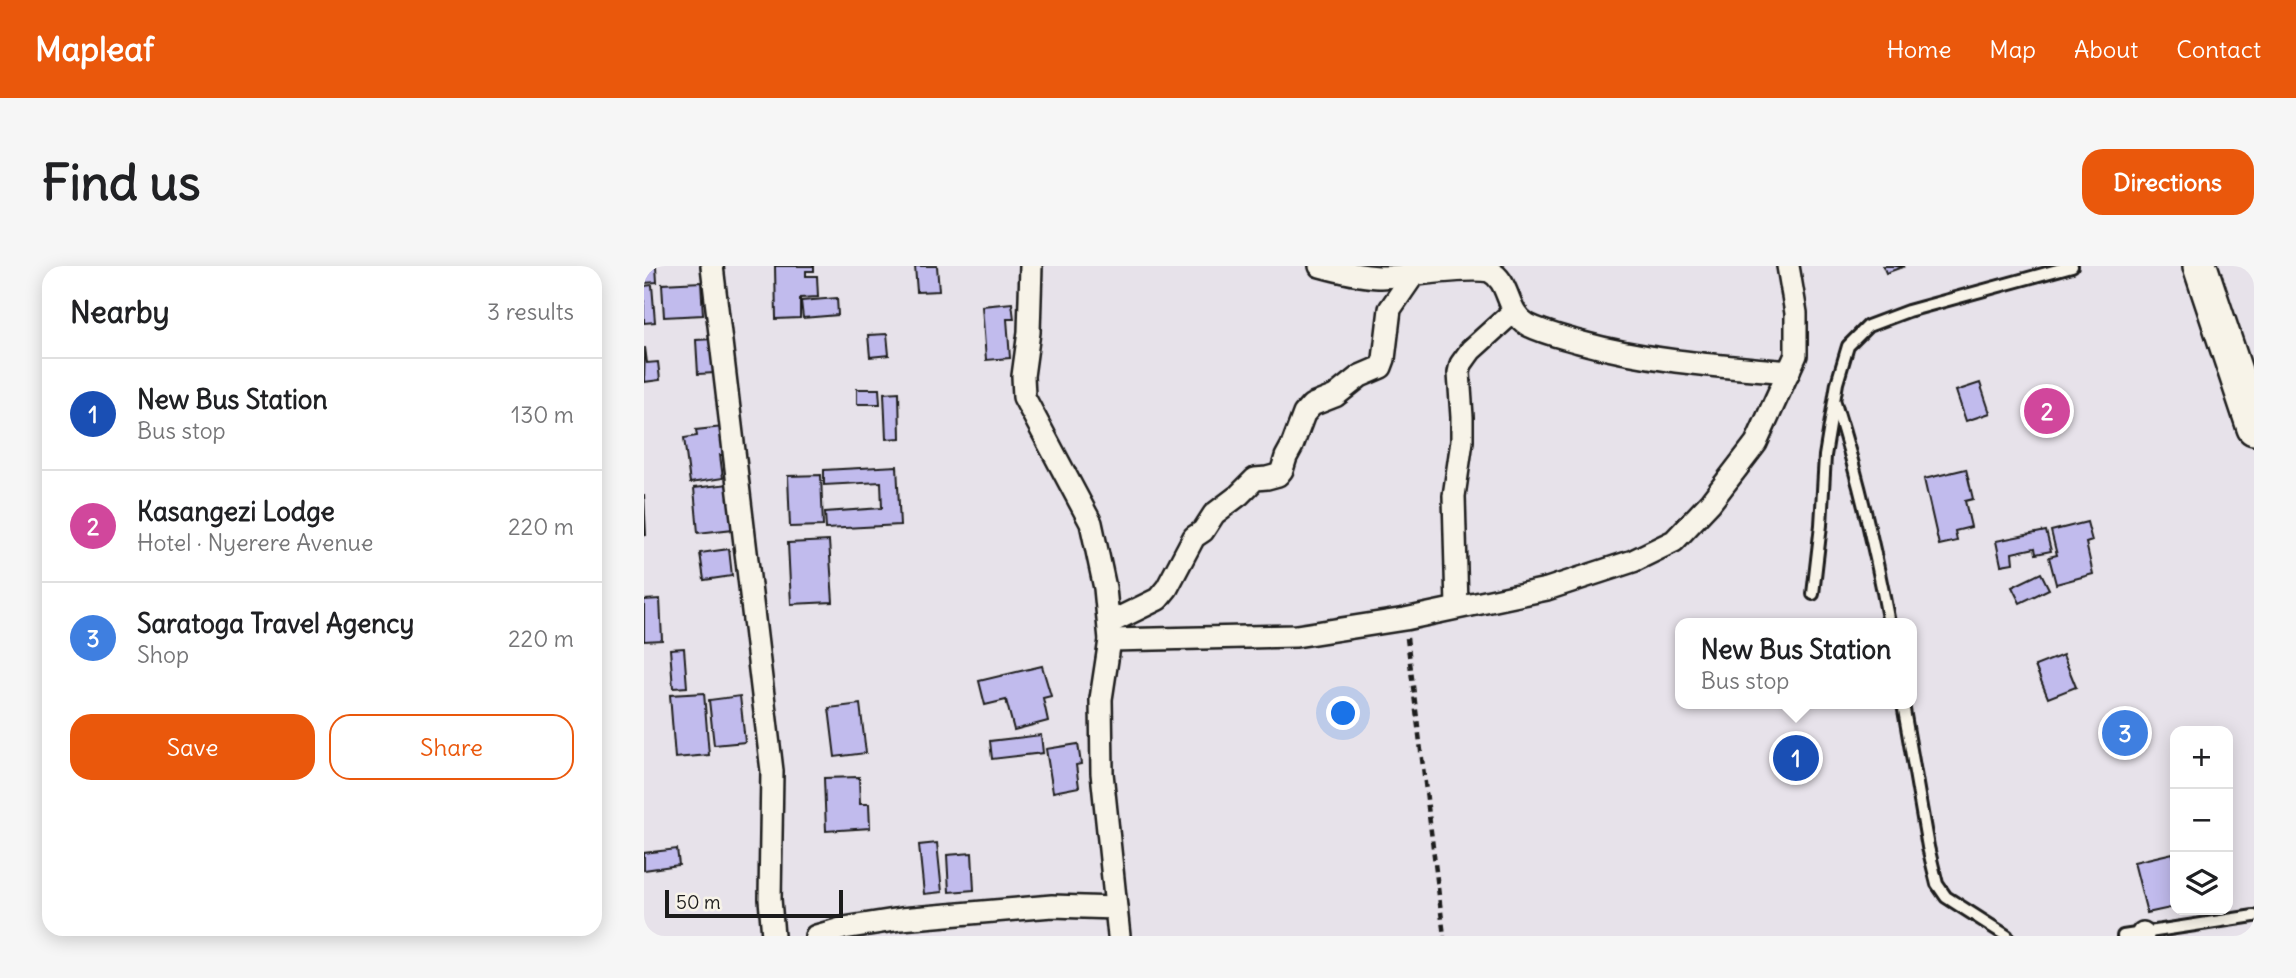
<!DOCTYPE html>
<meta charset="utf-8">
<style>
:root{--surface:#fff;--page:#f6f6f6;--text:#202124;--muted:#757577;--line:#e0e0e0;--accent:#ea580c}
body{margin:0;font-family:Delius,sans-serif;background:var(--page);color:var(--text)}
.controls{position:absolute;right:21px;bottom:21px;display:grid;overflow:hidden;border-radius:14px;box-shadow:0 4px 18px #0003}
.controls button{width:63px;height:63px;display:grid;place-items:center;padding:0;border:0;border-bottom:2px solid var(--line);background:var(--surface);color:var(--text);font:35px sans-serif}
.scale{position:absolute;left:21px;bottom:18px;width:178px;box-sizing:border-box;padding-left:7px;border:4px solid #1c1c1c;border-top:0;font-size:19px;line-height:24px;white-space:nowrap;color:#1c1c1c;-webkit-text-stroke:5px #f7f3e8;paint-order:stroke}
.you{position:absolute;left:700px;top:448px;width:24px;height:24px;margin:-18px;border:5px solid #fff;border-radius:50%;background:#1a73e8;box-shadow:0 0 0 10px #1a73e833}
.badge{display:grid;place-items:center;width:46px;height:46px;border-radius:50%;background:var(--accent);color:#fff;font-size:23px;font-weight:700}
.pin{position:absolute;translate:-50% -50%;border:4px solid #fff;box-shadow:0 2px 7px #0006}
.popup{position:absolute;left:1031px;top:352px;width:242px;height:91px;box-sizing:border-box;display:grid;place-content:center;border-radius:14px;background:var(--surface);filter:drop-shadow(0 2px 5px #0005);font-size:23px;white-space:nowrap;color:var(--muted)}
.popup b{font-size:26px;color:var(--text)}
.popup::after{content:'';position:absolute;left:50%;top:100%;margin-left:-14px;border:14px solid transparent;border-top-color:var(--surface)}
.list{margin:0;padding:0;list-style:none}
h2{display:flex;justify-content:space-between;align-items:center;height:91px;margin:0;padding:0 28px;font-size:30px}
h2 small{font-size:23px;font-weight:400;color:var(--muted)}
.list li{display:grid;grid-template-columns:46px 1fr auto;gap:21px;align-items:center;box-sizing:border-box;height:112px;padding:0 28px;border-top:2px solid var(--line)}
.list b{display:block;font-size:26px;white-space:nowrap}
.list p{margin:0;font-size:23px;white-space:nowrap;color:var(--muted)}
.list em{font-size:23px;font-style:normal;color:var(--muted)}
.actions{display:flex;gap:14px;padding:21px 28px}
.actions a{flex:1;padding:16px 0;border:2px solid var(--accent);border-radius:21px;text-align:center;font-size:24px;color:var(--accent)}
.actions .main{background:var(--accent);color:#fff}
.icon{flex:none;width:38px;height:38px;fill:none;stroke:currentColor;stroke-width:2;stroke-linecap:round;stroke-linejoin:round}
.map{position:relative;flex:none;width:1610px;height:670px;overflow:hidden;border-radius:21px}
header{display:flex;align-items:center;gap:42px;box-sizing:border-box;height:98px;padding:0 35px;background:var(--accent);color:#fff}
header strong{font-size:33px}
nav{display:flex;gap:38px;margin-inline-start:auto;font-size:24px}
.intro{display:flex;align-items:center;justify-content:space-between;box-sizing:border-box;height:168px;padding:0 42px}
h1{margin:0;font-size:49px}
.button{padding:18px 32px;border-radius:21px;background:var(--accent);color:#fff;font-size:24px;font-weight:700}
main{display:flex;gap:42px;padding:0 42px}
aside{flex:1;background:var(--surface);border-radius:21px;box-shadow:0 4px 18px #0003}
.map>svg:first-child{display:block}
.building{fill:#c1bbed;stroke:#1c1c1c;stroke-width:2}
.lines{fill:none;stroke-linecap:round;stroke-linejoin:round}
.service-casing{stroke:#1c1c1c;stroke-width:16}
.minor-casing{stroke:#1c1c1c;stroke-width:26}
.primary-casing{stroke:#1c1c1c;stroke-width:38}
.path{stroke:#1c1c1c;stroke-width:4.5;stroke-dasharray:7 5;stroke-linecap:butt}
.service{stroke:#f7f3e8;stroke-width:10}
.minor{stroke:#f7f3e8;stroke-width:21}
.primary{stroke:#f7f3e8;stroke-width:33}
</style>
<header>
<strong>Mapleaf</strong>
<nav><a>Home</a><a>Map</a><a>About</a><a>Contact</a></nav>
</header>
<div class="intro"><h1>Find us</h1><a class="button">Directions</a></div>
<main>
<aside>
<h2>Nearby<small>3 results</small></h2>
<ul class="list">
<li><span class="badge" style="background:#1a4fb4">1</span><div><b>New Bus Station</b><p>Bus stop</p></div><em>130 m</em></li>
<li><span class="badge" style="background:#d1479c">2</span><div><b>Kasangezi Lodge</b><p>Hotel · Nyerere Avenue</p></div><em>220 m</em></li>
<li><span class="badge" style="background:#3f7fe0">3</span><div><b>Saratoga Travel Agency</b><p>Shop</p></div><em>220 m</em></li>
</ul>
<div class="actions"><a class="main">Save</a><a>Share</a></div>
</aside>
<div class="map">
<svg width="1610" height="670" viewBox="0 0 1610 670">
<rect width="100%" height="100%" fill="#e7e2ea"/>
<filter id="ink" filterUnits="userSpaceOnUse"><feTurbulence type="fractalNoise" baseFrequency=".0143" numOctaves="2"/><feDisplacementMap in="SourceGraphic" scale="14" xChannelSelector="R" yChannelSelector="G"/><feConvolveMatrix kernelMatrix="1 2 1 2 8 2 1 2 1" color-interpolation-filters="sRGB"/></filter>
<g filter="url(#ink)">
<g class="building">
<path d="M0 0H12L13 16 0 17Z"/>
<path d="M131 0H170V5H162V10H173L174 31 156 32V52L132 53Z"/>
<path d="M271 0H293L295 25 273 26Z"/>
<path d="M1239 0H1261L1242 7Z"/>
<path d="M57 16 59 49 20 51 18 18Z"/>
<path d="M8 19 11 56 0 57V20Z"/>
<path d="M193 32 194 49 159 52 157 35Z"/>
<path d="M368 37 370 53H363L366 92 342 94 338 40Z"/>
<path d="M243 68 245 89 226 91 224 69Z"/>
<path d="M69 73 71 107 54 108 52 74Z"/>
<path d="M1 81 3 97 14 96 16 114 0 116Z"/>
<path d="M1336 117 1346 147 1322 155 1312 125Z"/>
<path d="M213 123H235L236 138H213Z"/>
<path d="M255 126 256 172 242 173 240 127Z"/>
<path d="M79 161 82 189H76L79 212 46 217 40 172 53 170 52 164Z"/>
<path d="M253 200 256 259 182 263 181 246 238 242 237 216 180 219V204Z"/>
<path d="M1322 203 1329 233 1321 235 1327 261 1311 265 1313 275 1295 279 1280 213Z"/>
<path d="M177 209 179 260 146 261 144 210Z"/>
<path d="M85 218 89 263 54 267 50 222Z"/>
<path d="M0 228 2 269H0Z"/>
<path d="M1443 256 1448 275 1442 277 1449 308 1412 318 1405 291 1413 289 1407 265Z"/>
<path d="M1402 265 1407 285 1392 288 1391 282 1368 287 1369 297 1357 299 1352 275Z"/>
<path d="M185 275 189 336 147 338 144 277Z"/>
<path d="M85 283 88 310 60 314 56 287Z"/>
<path d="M1397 307 1405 323 1376 337 1368 321Z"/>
<path d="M16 333 18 374 0 375V334Z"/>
<path d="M40 382 43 421 29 422 26 383Z"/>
<path d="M1419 389 1432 421 1404 432 1391 400Z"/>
<path d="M398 400 407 430 399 432 404 455 370 464 362 434 341 439 335 415Z"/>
<path d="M60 427 65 489 31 492 26 429Z"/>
<path d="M96 430 101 476 70 479 65 434Z"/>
<path d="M216 438 222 487 191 491 185 442Z"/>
<path d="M397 469 399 487 348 493 346 475Z"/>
<path d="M434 478 437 498 432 499 435 521 409 526 402 483Z"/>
<path d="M215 511 216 538H225L226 562 182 565 180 512Z"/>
<path d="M293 577 298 626 280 628 275 579Z"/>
<path d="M33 583 35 599 0 604V587Z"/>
<path d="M328 587 330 624 305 626 303 589Z"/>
<path d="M1529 587 1531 598V641L1503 647 1490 596Z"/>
</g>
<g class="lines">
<g class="service-casing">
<g id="service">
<path d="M1191 137C1214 210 1231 282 1245 357"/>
<path d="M1169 328 1177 259 1181 190 1193 117 1204 80 1224 60 1264 45 1428 0"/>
<path d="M1259 438 1284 581 1293 618 1302 631 1363 670"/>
<path d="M1479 670 1610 650"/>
</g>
</g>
<g class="minor-casing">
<g id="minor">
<path d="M68 0 128 505 126 633 129 670"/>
<path d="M387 0 385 66 379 110 380 131 447 257 461 322 466 374 457 433 458 507 475 670"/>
<path d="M676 0C694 5 716 10 734 11 763 11 821 0 845 5 867 15 861 46 884 59 900 67 918 71 935 76 1003 95 1074 100 1145 106"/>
<path d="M813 341 810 230 818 175V151L815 107 817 98 827 84 869 46"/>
<path d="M465 357 514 333 523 322 550 271 559 265 570 248 595 229 611 213 623 212 634 209 638 204 642 191 648 180 660 148 668 139 691 130 716 110 737 101 740 93 746 43 770 8"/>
<path d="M466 374 652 370 761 353 903 323 989 295 1030 275 1066 237 1112 177 1152 89V47L1144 0"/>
<path d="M1499 667V670"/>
<path d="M172 670 200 662 257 653 408 640 472 642"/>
</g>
</g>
<g class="primary-casing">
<path id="primary" d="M1556 0 1610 162"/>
</g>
<path class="path" d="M763 372 800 670"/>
<use href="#service" class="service"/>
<use href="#minor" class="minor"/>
<use href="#primary" class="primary"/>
</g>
</g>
</svg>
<div class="controls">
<button>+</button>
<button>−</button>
<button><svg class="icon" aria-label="layers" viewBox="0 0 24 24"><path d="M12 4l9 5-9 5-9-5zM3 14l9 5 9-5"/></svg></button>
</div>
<div class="scale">50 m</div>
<div class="you"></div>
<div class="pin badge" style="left:1152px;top:492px;background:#1a4fb4">1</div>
<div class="popup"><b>New Bus Station</b>Bus stop</div>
<div class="pin badge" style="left:1403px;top:145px;background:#d1479c">2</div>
<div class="pin badge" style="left:1481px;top:467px;background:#3f7fe0">3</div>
</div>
</main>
